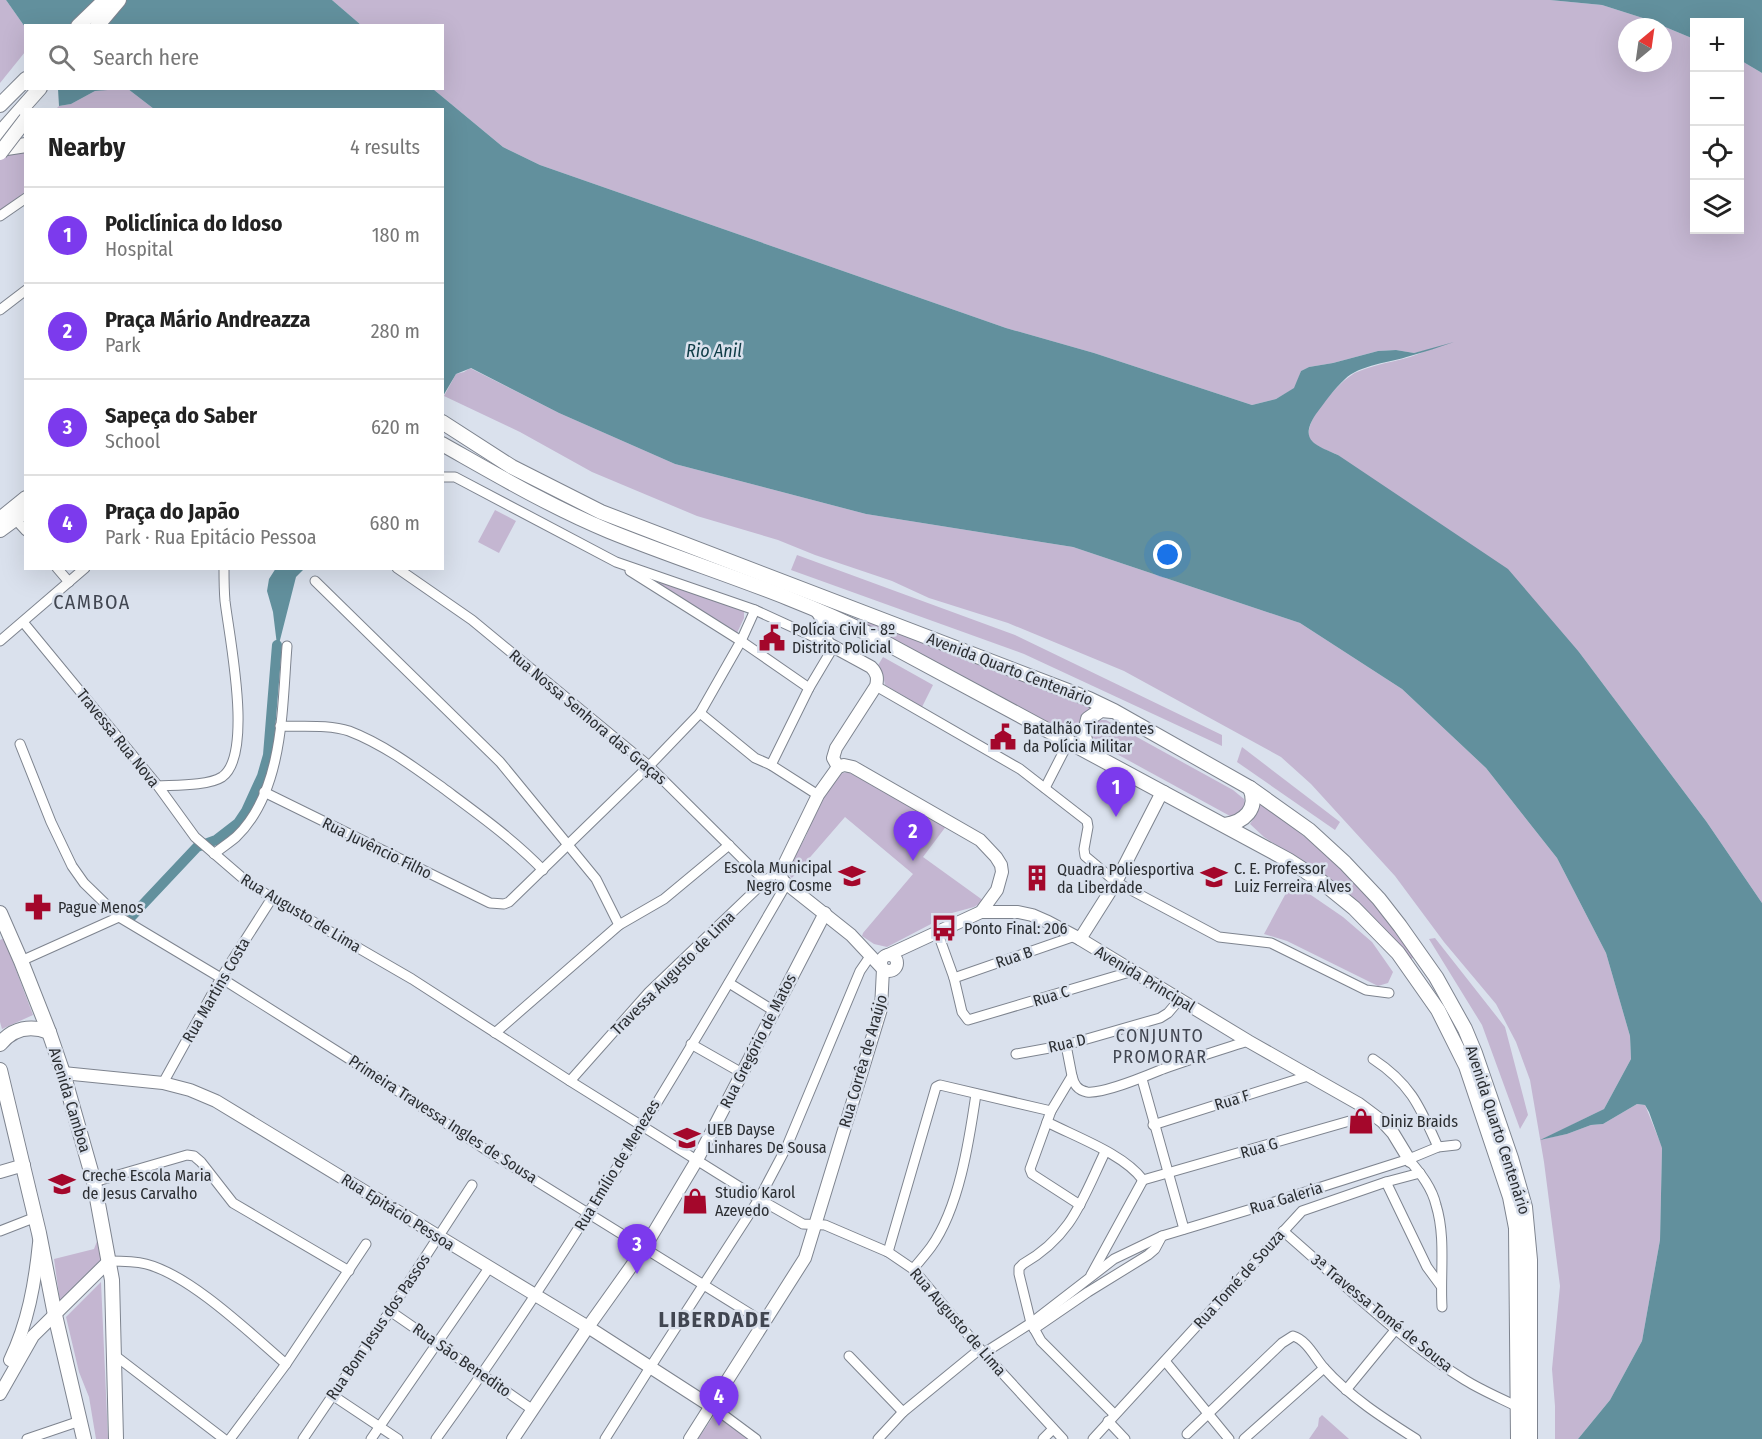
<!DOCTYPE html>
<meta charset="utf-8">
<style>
:root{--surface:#fff;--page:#f6f6f6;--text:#222;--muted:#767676;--line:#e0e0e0;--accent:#7c3aed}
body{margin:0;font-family:"Fira Sans Condensed",sans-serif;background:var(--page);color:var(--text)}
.controls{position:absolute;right:18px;top:18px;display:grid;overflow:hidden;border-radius:0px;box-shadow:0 6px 24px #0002}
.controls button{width:54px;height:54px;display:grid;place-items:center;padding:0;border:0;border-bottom:2px solid var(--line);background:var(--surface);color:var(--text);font:30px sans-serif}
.compass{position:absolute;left:1618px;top:18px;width:54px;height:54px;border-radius:50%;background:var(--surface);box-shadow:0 6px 24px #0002;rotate:29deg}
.you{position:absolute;left:1168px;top:555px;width:21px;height:21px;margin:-15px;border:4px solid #fff;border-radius:50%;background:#1a73e8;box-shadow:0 0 0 9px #1a73e833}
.badge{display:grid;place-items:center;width:39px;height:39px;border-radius:50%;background:var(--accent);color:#fff;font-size:20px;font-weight:700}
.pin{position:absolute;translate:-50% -50px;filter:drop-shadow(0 2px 3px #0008)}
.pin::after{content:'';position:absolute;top:32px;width:21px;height:18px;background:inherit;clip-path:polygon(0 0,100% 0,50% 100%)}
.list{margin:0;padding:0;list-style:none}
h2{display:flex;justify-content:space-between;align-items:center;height:78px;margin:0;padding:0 24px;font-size:26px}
h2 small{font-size:20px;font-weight:400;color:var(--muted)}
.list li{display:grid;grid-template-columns:39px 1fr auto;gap:18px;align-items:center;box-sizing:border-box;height:96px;padding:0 24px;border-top:2px solid var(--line)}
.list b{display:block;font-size:22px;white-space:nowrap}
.list p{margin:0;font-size:20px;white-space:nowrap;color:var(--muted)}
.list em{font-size:20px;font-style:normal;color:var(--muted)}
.icon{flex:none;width:33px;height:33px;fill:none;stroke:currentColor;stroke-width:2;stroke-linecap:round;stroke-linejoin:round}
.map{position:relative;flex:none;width:1762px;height:1439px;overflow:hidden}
.search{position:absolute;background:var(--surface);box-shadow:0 6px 24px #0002;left:24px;top:24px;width:420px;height:66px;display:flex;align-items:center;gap:15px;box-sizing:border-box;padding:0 21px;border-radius:0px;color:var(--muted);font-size:22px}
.panel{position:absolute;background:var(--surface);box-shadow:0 6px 24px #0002;left:24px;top:108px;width:420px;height:462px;border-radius:0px}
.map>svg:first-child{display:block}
.green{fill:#c4b6d1;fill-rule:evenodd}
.water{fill:#62909d}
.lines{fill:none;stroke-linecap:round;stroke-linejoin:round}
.canal{stroke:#62909d;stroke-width:10}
.street-casing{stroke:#7e848f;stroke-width:11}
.secondary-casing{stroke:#7e848f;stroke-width:14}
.primary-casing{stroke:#7e848f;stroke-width:16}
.street{stroke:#fff;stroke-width:9}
.secondary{stroke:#fff;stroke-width:12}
.primary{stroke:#fff;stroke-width:14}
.primary-bridge-casing{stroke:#7e848f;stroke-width:16;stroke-linecap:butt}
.primary-bridge{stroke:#fff;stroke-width:14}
.labels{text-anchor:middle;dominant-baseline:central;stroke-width:5;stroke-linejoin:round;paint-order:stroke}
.poi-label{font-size:16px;fill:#2b2e32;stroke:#dae1ed;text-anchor:start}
.street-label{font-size:16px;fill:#2b2e32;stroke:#dae1ed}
.water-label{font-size:18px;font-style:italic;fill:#0f3c46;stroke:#dae1ed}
.neighbourhood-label{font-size:18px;letter-spacing:1.5px;fill:#414651;stroke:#dae1ed}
.quarter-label{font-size:20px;letter-spacing:1.5px;fill:#414651;stroke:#dae1ed}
.district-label{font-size:22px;font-weight:bold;letter-spacing:1.5px;fill:#414651;stroke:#dae1ed}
</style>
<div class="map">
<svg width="1762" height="1439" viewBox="0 0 1762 1439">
<rect width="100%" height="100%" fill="#dae1ed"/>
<g class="green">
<path d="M0 0H6L25 27V52L0 83Z"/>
<path d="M332 0H1550L1602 5 1646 19 1694 39V230H1740V60L1762 73V903L1706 821 1579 652 1338 455C1330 451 1314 447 1310 439 1301 422 1342 378 1357 372 1379 362 1407 361 1427 350L1414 353 1396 350 1378 351 1333 363 1309 367 1301 371 1295 388 1276 399 1252 405 1094 353 1006 328 540 165 503 147 433 89 442 88V26L361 25ZM1627 27H1663V63H1627Z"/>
<path d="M120 88 128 89 154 109 55 110 59 106 71 104 95 91Z"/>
<path d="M24 152 25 192 0 211V156Z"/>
<path d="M470 368 559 413 675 464 866 514 1073 547 1300 623 1402 689 1486 768 1557 858 1606 953 1630 1036 1631 1059 1604 1109 1543 1139 1567 1134 1591 1125 1603 1124 1637 1104 1645 1105 1662 1147 1660 1240 1642 1341 1610 1400 1578 1439H1555V1406L1552 1369 1560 1286 1544 1162 1530 1080 1516 1042 1496 1004 1444 942 1395 876 1311 784 1281 757 1124 671 1008 623 929 598 892 581 815 555 778 540 697 516 592 472 520 432 444 396 456 374 464 372Z"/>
<path d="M495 510 516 521 499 553 478 542Z"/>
<path d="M797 555 1015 635 1222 735V746L1024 654 791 570Z"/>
<path d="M650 578 744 610V618L737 633Z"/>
<path d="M870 621 1083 704 1091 709 1082 717 1075 732H1065L864 625Z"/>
<path d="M883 657 933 685 922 707 885 685 883 675 877 667Z"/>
<path d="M1096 720H1106L1233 790 1244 799 1246 807 1235 817 1230 816 1093 741 1091 738 1089 727Z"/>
<path d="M1242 747 1340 822 1335 830 1237 762Z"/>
<path d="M848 772 947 825 923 857 984 901 974 907 952 913 887 947 874 944 862 936 863 933 913 874 845 817 792 878 786 872 806 836 816 810 838 774Z"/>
<path d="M1258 802C1320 843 1372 896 1415 957L1411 959 1330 880 1264 837 1250 824 1257 813Z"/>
<path d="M1292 882 1343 917 1372 942 1393 972 1388 983 1378 986 1287 941 1264 934Z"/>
<path d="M4 938 33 1015 2 1029 0 1022V940Z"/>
<path d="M1435 938 1505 1027 1528 1115 1520 1129 1482 1025 1429 939Z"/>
<path d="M99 1236C100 1242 102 1249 102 1255 100 1272 72 1291 60 1302L54 1259 94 1249Z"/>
<path d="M101 1282 108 1439H96L89 1397 79 1372 66 1317Z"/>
<path d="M715 1414 750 1439H698Z"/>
<path d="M1322 1415 1349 1439H1309L1318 1426 1319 1418Z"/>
</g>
<g class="water">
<path d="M6 0H332L361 25 25 27Z"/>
<path d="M1550 0H1762V73L1740 60V22H1694V39L1646 19 1602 5Z"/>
<path d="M58 89H120L95 91 71 104 59 106Z"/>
<path d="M128 89H433L503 147 540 165 1006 328 1094 353 1252 405 1276 399 1294 388 1301 371 1309 367 1333 363 1378 351 1396 350 1414 353 1454 342C1439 347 1425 352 1410 356 1392 362 1359 365 1345 379 1334 389 1325 402 1316 414 1298 441 1316 445 1338 455L1508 569 1579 652 1706 821 1762 903V1439H1578L1610 1400 1642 1341 1660 1240 1662 1148 1649 1112 1645 1105 1637 1104 1603 1124 1591 1125 1567 1134 1540 1140 1604 1109 1631 1059 1630 1036 1606 953 1557 858 1486 768 1402 689 1300 623 1073 547 866 514 675 464 559 413 471 368 456 374 443 396 442 110 154 109Z"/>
<path d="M276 568 304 569 296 577 279 644 277 645 273 612 267 591 269 579Z"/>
</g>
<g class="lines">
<path class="canal" d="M132 916 197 847 216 840 238 823 246 811 262 776 268 755 277 645"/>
<g class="street-casing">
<g id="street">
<path d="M0 216 26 198"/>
<path d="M0 310 26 290"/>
<path d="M442 477H455L616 562 755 610 827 643"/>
<path d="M15 519 26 531"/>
<path d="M57 568 69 582"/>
<path d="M397 568 472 620 649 766 765 881"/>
<path d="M630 571 741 641 809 688"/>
<path d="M315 581 500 762 596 879 619 925"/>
<path d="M23 622 158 786 195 837 246 881 272 898 412 979 570 1081 759 1199 803 1224 825 1225 888 1252 913 1269 980 1349 1063 1439"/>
<path d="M0 641 85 568"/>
<path d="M876 686 1020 769 1087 821 1088 827 1084 849 1085 856 1116 882 1219 937 1271 943 1366 990 1389 993"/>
<path d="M700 713 755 758 771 765 818 795"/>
<path d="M280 726C302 727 328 724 349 731 383 744 414 767 443 788 478 814 513 839 543 870"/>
<path d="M20 744 51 822 72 866 84 883 119 917 221 978 362 1067 483 1148 765 1323"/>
<path d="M771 765 809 688 834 646"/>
<path d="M158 786C175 785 208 786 222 777 254 755 229 636 225 601 224 590 224 579 224 568"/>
<path d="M1045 788 1067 745 1071 742"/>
<path d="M264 792 490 903 504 904 509 902 649 766 700 713 741 641 755 610"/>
<path d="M214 854C221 848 229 843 236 837 284 791 282 707 287 646"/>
<path d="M937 931 954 978 962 1012 968 1020 1133 971"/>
<path d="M21 961 119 917"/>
<path d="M954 978 1075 936"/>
<path d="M729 983 774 1011"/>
<path d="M495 1033 619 925 664 899 729 845"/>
<path d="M691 1044 742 1073"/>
<path d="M1066 1045 1072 1076 1051 1111 1030 1169 1032 1174 1080 1205"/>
<path d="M1016 1054 1066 1045 1160 1018 1168 1013 1179 1000"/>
<path d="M1373 1059C1411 1084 1420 1107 1438 1147"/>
<path d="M1072 1076C1074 1084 1077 1090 1087 1092 1104 1094 1146 1076 1163 1069 1191 1059 1220 1050 1248 1041"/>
<path d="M1142 1079 1184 1229"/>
<path d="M570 1081 649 992 765 881 780 870"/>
<path d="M163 1083 221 978 272 898"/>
<path d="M1047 1122C1076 1137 1124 1154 1143 1180"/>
<path d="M1153 1125 1311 1075"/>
<path d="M1105 1152C1082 1200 1072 1236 1023 1264L1019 1268V1274L1031 1323 1041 1341 1114 1414"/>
<path d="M1410 1161C1421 1174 1432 1188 1436 1205 1446 1237 1440 1274 1442 1307"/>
<path d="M1143 1180 1374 1114"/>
<path d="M94 1182 187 1155 194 1156 201 1162 233 1203 349 1271"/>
<path d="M1386 1182 1427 1267 1441 1286"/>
<path d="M0 1231 36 1217"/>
<path d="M1283 1231C1340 1280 1400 1340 1465 1380 1481 1390 1500 1398 1518 1407"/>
<path d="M888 1252 936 1087 940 1085 1051 1111"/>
<path d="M109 1261C122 1261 134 1261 146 1264 190 1275 250 1333 286 1364"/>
<path d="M913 1269C919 1262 925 1255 931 1247 959 1208 969 1142 976 1094"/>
<path d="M1091 1275 1143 1180"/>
<path d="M390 1311 533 1410"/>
<path d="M1034 1329 1088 1292 1148 1255 1155 1249 1162 1236"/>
<path d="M984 1353 1031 1323 1114 1259 1162 1236 1268 1204 1409 1159 1438 1147 1456 1145"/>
<path d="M113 1354 224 1439"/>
<path d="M849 1356 903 1412"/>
<path d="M1165 1361 1229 1439"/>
<path d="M1346 1390 1396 1329"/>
<path d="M332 1395 398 1439"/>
<path d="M721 1413 756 1439"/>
<path d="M1108 1421 1125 1439"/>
<path d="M1187 1434 1282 1343 1293 1336C1307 1340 1315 1358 1324 1368 1350 1397 1383 1418 1416 1439"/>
<path d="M27 1439 80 1421"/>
<path d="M230 1439 286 1364 366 1244"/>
<path d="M303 1439 390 1311 472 1185"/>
<path d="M371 1439 489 1268"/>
<path d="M436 1439C564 1261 677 1073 787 883"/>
<path d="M605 1439 651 1366 759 1199 787 1146 860 971 871 955"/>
<path d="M878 1439 903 1412 980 1349"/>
<path d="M1043 1439 1053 1429"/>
<path d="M1093 1439 1302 1211 1386 1182 1420 1173"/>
<path d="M1244 1439 1324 1368"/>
</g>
</g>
<g class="secondary-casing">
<g id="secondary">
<path d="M816 610 824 622 827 643"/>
<path d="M827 643 871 667C877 673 878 678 876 686L836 748 833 758 838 767"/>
<path d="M838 767 844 765 853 767 980 840 996 857 1001 865 1002 872 997 890 981 912 888 955"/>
<path d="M838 767 818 795 780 873 783 881 851 935 881 967"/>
<path d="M981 912H1018L1032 915 1048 922 1080 939 1248 1041 1359 1104 1383 1122 1393 1133 1410 1161"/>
<path d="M1080 939 1116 882 1160 796 1164 792"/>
<circle cx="889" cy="963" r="8"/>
<path d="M63 1073 163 1083 190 1090 216 1101 588 1327 712 1407"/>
<path d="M0 1172 24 1165"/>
<path d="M10 1360C28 1323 35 1283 39 1243"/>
<path d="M0 1394 33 1336 109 1261"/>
<path d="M513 1439 588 1327 645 1247 697 1160 825 913"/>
<path d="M690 1439 805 1258 881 1009 883 969"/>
</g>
</g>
<g class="primary-casing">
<g id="primary">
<path d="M78 26 105 0"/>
<path d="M97 26 119 0"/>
<path d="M0 105 26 79"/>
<path d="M0 133 40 88"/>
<path d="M0 149 26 145"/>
<path d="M442 422 512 467 601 512 1089 699 1114 711 1250 788 1309 830 1345 863 1379 899 1400 926 1436 977 1465 1029 1475 1053 1511 1158 1525 1207 1530 1260V1439"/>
<path d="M442 444C497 475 551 507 609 531 695 566 786 592 869 634L1288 860 1322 882 1354 908 1398 953 1438 1010 1466 1066 1510 1197 1516 1228 1518 1439"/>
<path d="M0 519 26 498"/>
<path d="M0 530 26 511"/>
<path d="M1088 751 1084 736 1088 719 1101 710 1112 711"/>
<path d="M1225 825C1244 822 1259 809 1250 788"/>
<path d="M0 913 21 961 49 1032 63 1073 94 1182 112 1280 116 1439"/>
<path d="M0 1044C13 1028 31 1025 49 1032"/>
<path d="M0 1070 39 1233 55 1315 84 1439"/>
</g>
</g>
<use href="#street" class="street"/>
<use href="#secondary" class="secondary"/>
<use href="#primary" class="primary"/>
<g class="primary-bridge-casing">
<path id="primary-bridge" d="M0 153 26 119"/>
</g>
<use href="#primary-bridge" class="primary-bridge"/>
</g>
<defs>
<g id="civic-bare" transform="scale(2.07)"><path d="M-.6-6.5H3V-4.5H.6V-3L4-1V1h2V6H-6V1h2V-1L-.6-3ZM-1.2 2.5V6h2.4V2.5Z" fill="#a4072b" stroke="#dae1ed" stroke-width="2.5" paint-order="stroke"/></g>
<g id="school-bare" transform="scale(2.07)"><path d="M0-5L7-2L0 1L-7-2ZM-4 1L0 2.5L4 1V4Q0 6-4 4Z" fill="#a4072b" stroke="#dae1ed" stroke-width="2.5" paint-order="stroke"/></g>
<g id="building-bare" transform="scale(2.07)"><path d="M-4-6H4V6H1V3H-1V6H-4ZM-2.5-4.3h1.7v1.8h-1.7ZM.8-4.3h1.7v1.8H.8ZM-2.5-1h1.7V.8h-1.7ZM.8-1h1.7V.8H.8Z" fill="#a4072b" stroke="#dae1ed" stroke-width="2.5" paint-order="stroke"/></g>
<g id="pharmacy-bare" transform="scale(2.07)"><path d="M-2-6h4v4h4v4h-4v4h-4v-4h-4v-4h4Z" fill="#a4072b" stroke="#dae1ed" stroke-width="2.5" paint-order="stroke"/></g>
<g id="bus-bare" transform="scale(2.07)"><path d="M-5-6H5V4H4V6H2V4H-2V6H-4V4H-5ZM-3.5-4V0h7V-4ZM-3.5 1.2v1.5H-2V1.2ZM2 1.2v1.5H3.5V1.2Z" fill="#a4072b" stroke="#dae1ed" stroke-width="2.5" paint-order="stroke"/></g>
<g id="shop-bare" transform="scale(2.07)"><path d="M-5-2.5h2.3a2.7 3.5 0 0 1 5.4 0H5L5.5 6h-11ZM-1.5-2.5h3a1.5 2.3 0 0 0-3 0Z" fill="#a4072b" stroke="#dae1ed" stroke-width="2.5" paint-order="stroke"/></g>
</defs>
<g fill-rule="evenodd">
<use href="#civic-bare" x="772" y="638"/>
<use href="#civic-bare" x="1003" y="737"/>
<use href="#school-bare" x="852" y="876"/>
<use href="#school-bare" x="1214" y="877"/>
<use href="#building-bare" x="1037" y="878"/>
<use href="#pharmacy-bare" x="38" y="907"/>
<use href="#bus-bare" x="944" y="928"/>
<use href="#shop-bare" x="1361" y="1121"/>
<use href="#school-bare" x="687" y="1138"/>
<use href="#school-bare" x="62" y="1184"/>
<use href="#shop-bare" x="695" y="1201"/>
</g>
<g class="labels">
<g class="poi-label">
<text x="792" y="629">Polícia Civil - 8º<tspan x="792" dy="18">Distrito Policial</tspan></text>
<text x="1023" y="728">Batalhão Tiradentes<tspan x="1023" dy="18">da Polícia Militar</tspan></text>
<text x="832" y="867" text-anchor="end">Escola Municipal<tspan x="832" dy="18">Negro Cosme</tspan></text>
<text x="1234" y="868">C. E. Professor<tspan x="1234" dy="18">Luiz Ferreira Alves</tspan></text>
<text x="1057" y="869">Quadra Poliesportiva<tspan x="1057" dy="18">da Liberdade</tspan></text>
<text x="58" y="907">Pague Menos</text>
<text x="964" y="928">Ponto Final: 206</text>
<text x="1381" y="1121">Diniz Braids</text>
<text x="707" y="1129">UEB Dayse<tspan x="707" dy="18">Linhares De Sousa</tspan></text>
<text x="82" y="1175">Creche Escola Maria<tspan x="82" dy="18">de Jesus Carvalho</tspan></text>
<text x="715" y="1192">Studio Karol<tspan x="715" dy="18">Azevedo</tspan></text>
</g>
<g class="street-label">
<text transform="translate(1010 669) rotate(21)">Avenida Quarto Centenário</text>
<text transform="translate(588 717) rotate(40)">Rua Nossa Senhora das Graças</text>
<text transform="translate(118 738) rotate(51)">Travessa Rua Nova</text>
<text transform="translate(377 848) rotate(26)">Rua Juvêncio Filho</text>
<text transform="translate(301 913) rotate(31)">Rua Augusto de Lima</text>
<text transform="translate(1014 957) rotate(-19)">Rua B</text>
<text transform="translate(673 973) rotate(-45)">Travessa Augusto de Lima</text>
<text transform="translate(1145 979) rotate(31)">Avenida Principal</text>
<text transform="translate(216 990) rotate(-60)">Rua Martins Costa</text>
<text transform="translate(1051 996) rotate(-17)">Rua C</text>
<text transform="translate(758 1041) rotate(-63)">Rua Gregório de Matos</text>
<text transform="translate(1067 1043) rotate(-13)">Rua D</text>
<text transform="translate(863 1061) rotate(-74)">Rua Corrêa de Araújo</text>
<text transform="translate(70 1100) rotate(73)">Avenida Camboa</text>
<text transform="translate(1232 1100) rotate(-17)">Rua F</text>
<text transform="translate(443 1119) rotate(33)">Primeira Travessa Ingles de Sousa</text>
<text transform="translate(1498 1130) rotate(72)">Avenida Quarto Centenário</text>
<text transform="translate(1259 1148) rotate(-16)">Rua G</text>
<text transform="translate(617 1165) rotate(-59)">Rua Emílio de Menezes</text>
<text transform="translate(1286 1198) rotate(-17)">Rua Galeria</text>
<text transform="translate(398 1212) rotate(32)">Rua Epitácio Pessoa</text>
<text transform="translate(1239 1279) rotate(-48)">Rua Tomé de Souza</text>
<text transform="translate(1382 1313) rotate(39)">3ª Travessa Tomé de Sousa</text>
<text transform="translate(958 1322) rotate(49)">Rua Augusto de Lima</text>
<text transform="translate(378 1327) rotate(-56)">Rua Bom Jesus dos Passos</text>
<text transform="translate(462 1360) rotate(35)">Rua São Benedito</text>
</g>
<g class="water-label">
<text x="714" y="351">Rio Anil</text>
</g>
<g class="neighbourhood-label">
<text x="1160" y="1036">CONJUNTO<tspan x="1160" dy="21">PROMORAR</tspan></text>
</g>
<g class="quarter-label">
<text x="92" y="602">CAMBOA</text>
</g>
<g class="district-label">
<text x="715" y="1319">LIBERDADE</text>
</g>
</g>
</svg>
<div class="controls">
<button>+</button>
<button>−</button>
<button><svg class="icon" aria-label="locate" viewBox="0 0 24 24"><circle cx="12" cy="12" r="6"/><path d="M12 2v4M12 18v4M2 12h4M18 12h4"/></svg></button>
<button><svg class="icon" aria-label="layers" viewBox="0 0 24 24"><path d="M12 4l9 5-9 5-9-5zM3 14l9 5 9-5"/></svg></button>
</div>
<svg class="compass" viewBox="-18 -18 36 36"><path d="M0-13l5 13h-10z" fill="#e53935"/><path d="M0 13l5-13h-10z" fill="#767676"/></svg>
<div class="you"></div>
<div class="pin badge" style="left:1116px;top:817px">1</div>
<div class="pin badge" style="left:913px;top:861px">2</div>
<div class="pin badge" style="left:637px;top:1274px">3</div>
<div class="pin badge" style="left:719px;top:1426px">4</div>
<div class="search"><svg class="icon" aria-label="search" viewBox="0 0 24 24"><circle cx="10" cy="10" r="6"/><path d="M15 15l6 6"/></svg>Search here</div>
<section class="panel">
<h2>Nearby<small>4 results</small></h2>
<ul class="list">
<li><span class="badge">1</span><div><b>Policlínica do Idoso</b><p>Hospital</p></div><em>180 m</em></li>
<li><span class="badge">2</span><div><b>Praça Mário Andreazza</b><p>Park</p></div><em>280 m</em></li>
<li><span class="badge">3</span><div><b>Sapeça do Saber</b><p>School</p></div><em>620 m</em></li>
<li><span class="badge">4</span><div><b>Praça do Japão</b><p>Park · Rua Epitácio Pessoa</p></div><em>680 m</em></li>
</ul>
</section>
</div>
